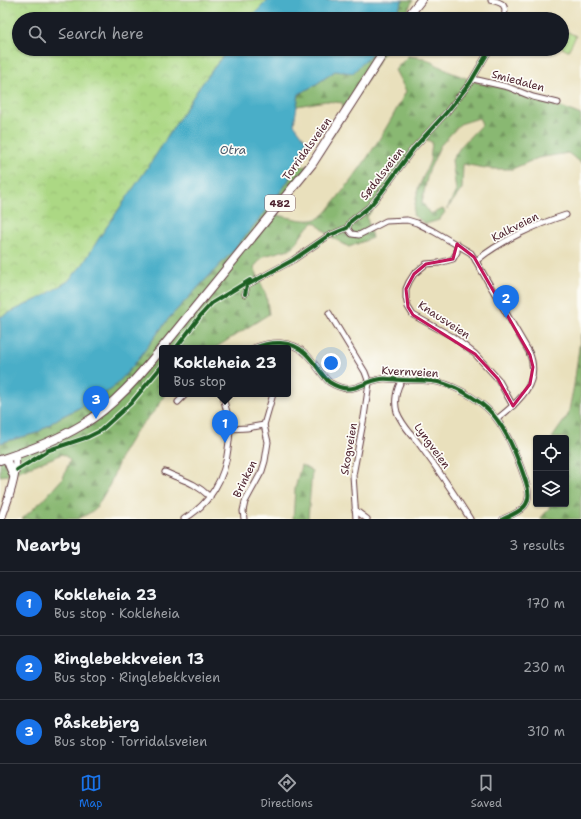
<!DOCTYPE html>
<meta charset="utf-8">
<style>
:root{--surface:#171b24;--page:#242831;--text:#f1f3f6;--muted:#9ea1a6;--line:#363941;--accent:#1a73e8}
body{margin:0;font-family:"Shantell Sans",sans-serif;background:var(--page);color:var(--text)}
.controls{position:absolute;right:12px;bottom:12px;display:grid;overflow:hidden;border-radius:4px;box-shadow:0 1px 3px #0004}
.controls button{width:36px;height:36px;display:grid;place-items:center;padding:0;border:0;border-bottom:1px solid var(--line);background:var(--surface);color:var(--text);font:20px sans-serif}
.you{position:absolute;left:331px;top:363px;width:14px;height:14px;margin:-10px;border:3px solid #fff;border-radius:50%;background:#1a73e8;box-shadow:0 0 0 6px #1a73e833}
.badge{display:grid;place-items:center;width:26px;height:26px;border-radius:50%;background:var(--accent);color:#fff;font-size:13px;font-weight:700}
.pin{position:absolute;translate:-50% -33px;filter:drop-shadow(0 1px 2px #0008)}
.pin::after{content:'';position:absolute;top:21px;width:14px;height:12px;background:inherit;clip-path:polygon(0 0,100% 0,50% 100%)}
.popup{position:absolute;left:159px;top:345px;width:132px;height:52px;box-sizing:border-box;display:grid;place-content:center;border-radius:4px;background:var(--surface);filter:drop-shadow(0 1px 3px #0005);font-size:13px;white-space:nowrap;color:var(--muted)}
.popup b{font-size:15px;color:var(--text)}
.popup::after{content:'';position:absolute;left:50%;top:100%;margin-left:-8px;border:8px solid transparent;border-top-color:var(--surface)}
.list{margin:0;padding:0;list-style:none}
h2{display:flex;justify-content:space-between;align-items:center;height:52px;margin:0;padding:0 16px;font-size:17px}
h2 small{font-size:13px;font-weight:400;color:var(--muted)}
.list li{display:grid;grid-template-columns:26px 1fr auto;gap:12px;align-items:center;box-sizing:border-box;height:64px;padding:0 16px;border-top:1px solid var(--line)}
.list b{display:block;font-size:15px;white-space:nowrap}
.list p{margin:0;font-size:13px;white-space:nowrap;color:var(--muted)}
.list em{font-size:13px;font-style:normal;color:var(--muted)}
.icon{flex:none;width:22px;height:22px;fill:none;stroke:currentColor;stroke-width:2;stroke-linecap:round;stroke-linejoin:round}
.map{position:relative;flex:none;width:581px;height:519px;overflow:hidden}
.search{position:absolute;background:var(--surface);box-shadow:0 1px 3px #0004;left:12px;right:12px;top:12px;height:44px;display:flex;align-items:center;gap:10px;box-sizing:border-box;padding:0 14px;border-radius:22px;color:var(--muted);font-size:15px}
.sheet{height:244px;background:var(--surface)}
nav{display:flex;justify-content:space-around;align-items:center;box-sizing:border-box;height:56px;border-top:1px solid var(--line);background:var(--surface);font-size:11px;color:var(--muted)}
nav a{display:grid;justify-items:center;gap:2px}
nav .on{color:var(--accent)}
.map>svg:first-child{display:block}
.forest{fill:url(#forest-firs);stroke:#6a6c4e}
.park{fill:url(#park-crowns);stroke:#7b7c58}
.garden{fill:#acd884;stroke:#7b7c58}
.water{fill:#49aec8;stroke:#4a667a}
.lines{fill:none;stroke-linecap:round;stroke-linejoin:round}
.street-casing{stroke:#623c41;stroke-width:7}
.secondary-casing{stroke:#623c41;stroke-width:9}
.primary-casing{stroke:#623c41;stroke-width:10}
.street{stroke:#fff;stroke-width:5}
.secondary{stroke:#fff;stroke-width:7}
.primary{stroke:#fff;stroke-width:8}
.cycleway-casing{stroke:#fdfcf7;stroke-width:6}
.cycleway{stroke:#1b5e20;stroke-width:4}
.marked{fill:none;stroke:#c2185b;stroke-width:3;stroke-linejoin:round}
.labels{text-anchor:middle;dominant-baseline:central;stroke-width:3.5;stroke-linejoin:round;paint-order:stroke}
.shield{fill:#fdfcf7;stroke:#806168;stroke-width:1}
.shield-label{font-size:10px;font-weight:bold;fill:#4a1f2b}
.street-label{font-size:11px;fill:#4a1f2b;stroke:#fdfcf7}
.water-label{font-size:12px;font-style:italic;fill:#4a586a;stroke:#fdfcf7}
</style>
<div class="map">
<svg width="581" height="519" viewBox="0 0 581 519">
<defs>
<pattern id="forest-firs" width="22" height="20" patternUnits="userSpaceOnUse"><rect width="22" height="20" fill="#89b872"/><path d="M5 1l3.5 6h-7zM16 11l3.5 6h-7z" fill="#72955e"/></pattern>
<pattern id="park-crowns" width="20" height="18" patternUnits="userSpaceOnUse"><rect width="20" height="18" fill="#acd884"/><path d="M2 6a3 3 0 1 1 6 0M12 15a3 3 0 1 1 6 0" fill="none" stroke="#96b972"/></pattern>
</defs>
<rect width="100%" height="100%" fill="#fdfcf7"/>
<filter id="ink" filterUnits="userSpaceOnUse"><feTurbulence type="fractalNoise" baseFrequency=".025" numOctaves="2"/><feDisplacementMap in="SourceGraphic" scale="8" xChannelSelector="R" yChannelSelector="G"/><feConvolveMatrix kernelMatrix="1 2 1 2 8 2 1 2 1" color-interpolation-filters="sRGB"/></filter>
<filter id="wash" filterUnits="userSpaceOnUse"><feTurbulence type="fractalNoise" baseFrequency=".012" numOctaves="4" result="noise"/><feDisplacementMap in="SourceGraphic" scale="16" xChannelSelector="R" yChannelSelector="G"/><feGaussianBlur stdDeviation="0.9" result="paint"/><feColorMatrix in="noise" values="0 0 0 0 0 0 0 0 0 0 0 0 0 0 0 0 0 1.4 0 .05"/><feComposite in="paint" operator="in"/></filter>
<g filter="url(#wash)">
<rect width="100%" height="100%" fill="#e9e0bc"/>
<g class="forest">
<path d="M403 0H413L403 19H393Z"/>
<path d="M376 49H386L324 149 279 207 277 215C290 217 311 225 322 216 328 212 333 203 338 197 365 164 387 129 406 91L395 70 408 56 424 58 450 72 479 83 501 87 539 98 581 115V163L568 153 538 158 512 169H491L463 164 462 189 447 209 456 191 452 160 461 146 482 124 479 118 460 124 440 146 428 173 422 202 430 214 443 209 445 212 439 220 426 224 413 215 418 189 430 161 432 142 424 139 405 161 387 190 367 217 372 238 349 247 333 238 314 222 305 230 293 248 264 256 254 267 266 295 269 314 215 348H162V394H165L157 408 136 431 121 456 110 484 95 510 78 519H22L43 500 63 478 70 460 63 454 8 475 0 476V443L37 433 59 418 87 404 112 389 133 366 169 318 232 252 270 206 288 181 296 164 297 167 308 166 329 139 341 121 342 118 343 103 326 101 297 106 299 94 315 85 335 71 353 73Z"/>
<path d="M581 333V519H540L549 509 550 504H566V438H552L568 415 574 385Z"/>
<path d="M301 465 312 471 308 519H293L295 489Z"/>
</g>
<path class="park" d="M0 0H329L311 19H19V49H283L0 360Z"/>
<path class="garden" d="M562 29 576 36 568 51 562 48Z"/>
<g class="water">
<path d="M268 0H403L393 19H249Z"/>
<path d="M228 49H376L353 73 335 71 315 85 299 94 294 124 306 140 301 153 288 181 270 206 232 252 169 318 133 366 112 389 87 404 59 418 37 433 0 443V317L42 297 68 281 83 264 99 238 150 164 198 89Z"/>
</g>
</g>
<g filter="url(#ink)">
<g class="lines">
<g class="street-casing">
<g id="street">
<path d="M491 0C503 3 507 4 504 19"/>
<path d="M473 79 508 87 533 97 558 103"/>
<path d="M347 228 352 234 359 235 386 221 407 220 417 223 433 231 471 253 476 261 488 282 529 352C542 382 519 402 497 419"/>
<path d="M457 244V252L453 259 439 263 426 264 414 274 409 282 406 289V298L408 307 413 315 453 337 475 354 498 379 513 406"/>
<path d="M476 261C500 241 537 224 566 215"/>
<path d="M245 294 247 285 293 260 328 236 347 228 351 221 369 207 381 193 413 149 446 113 470 83 490 49"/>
<path d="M329 313 365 372 369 383 364 417 353 475 356 519"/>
<path d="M254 348C271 341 291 340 305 353 314 361 320 373 329 382 353 397 360 382 381 379 388 378 395 380 402 380 414 380 426 380 438 382 459 387 486 403 498 421 511 439 519 461 526 482 534 505 522 511 503 519"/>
<path d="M402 380C396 389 394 402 397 412 402 426 414 436 422 448 439 471 455 495 470 519"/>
<path d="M178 402 186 394"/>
<path d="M230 429 247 428 264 425"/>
<path d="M165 472C184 481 193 481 210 497"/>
<path d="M355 510 367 519"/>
<path d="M184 519C210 504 225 478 228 449 229 442 230 434 230 427 229 416 224 405 223 394"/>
<path d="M244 519 243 511 245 502 262 471 265 461 268 442 264 425 273 394"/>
</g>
</g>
<g class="secondary-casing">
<g id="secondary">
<path d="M6 458 13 475"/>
<path d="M1 519C7 503 19 471 15 455"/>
</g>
</g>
<g class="primary-casing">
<g id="primary">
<path d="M406 19 421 0"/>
<path d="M162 348 312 164 386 49"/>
<path d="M0 460C28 451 57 440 82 425 114 406 139 376 162 348"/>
</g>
</g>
<use href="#street" class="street"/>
<use href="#secondary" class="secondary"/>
<use href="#primary" class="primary"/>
<g class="cycleway-casing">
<g id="cycleway">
<path d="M245 294 247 285 293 260 328 236 347 228 351 221 369 207 381 193 413 149 446 113 470 83 490 49"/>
<path d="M176 348 201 315 212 303 250 280"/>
<path d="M254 348C271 341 291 340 305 353 314 361 320 373 329 382 353 397 360 382 381 379 388 378 395 380 402 380 414 380 426 380 438 382 459 387 486 403 498 421 511 439 519 461 526 482 534 505 522 511 503 519"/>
<path d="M17 470 49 450 88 437 100 431 131 403 162 366"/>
</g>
</g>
<use href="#cycleway" class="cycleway"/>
</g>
</g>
<path class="marked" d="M457 244 474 257 530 355 533 367 530 384 513 406 498 379 475 354 413 315 408 307 406 289 414 274 426 264 453 259Z"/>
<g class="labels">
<rect class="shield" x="265" y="195" width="30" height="16" rx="3"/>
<g class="shield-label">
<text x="280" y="203">482</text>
</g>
<g class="street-label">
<text transform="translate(518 81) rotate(15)">Smiedalen</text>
<text transform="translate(307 149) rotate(-54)">Torridalsveien</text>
<text transform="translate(382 174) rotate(-52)">Sødalsveien</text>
<text transform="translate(515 227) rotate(-27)">Kalkveien</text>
<text transform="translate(444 320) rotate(33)">Knausveien</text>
<text transform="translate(410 372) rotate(3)">Kvernveien</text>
<text transform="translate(432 446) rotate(54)">Lyngveien</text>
<text transform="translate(349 449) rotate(-80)">Skogveien</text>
<text transform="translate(245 479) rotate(-64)">Brinken</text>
</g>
<g class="water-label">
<text x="233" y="150">Otra</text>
</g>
</g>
</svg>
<div class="controls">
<button><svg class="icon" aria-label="locate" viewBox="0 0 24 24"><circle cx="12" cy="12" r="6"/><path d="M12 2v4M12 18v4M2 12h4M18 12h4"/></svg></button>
<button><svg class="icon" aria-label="layers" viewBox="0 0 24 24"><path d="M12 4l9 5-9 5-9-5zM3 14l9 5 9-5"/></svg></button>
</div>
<div class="you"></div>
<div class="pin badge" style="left:225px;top:443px">1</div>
<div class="popup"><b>Kokleheia 23</b>Bus stop</div>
<div class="pin badge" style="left:506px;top:318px">2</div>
<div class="pin badge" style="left:96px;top:419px">3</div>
<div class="search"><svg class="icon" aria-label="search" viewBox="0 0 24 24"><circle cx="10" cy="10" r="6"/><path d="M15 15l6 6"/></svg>Search here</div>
</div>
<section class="sheet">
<h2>Nearby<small>3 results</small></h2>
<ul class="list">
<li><span class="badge">1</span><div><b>Kokleheia 23</b><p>Bus stop · Kokleheia</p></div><em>170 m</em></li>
<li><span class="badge">2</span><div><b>Ringlebekkveien 13</b><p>Bus stop · Ringlebekkveien</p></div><em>230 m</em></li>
<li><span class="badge">3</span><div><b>Påskebjerg</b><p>Bus stop · Torridalsveien</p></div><em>310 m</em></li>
</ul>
</section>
<nav>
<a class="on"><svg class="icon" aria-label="map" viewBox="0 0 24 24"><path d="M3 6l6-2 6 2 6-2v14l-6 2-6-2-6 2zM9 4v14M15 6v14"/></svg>Map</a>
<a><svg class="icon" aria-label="directions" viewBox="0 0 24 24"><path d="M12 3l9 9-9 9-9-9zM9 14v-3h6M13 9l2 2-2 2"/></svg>Directions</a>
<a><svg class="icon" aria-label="saved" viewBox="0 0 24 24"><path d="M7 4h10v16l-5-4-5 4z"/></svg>Saved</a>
</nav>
